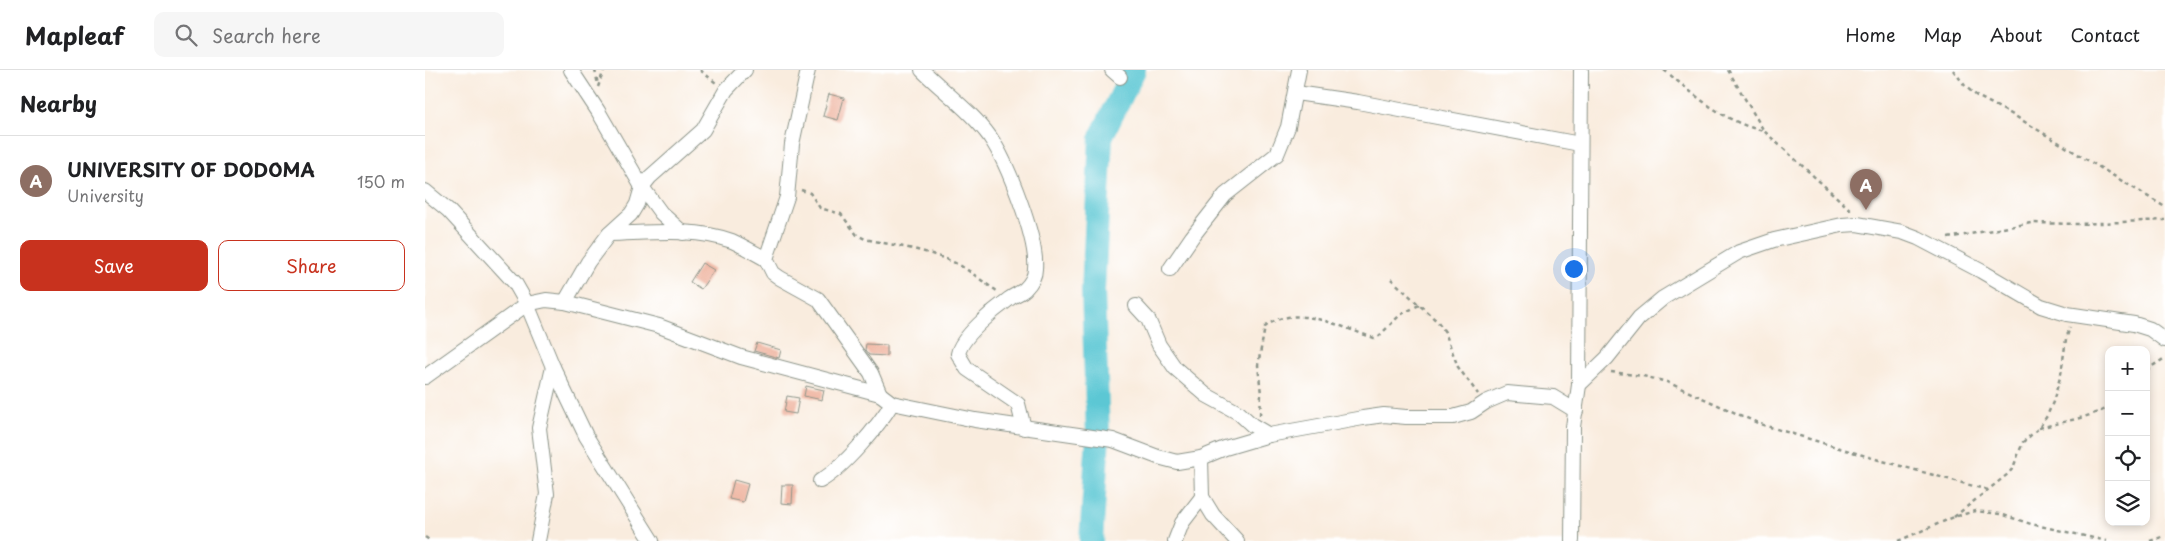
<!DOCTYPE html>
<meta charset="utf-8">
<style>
:root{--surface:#fff;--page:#f6f6f6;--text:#202124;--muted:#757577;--line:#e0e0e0;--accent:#c8321e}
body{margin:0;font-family:"Playpen Sans",sans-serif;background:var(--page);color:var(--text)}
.controls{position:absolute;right:15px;bottom:15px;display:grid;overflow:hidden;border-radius:10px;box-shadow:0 2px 8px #0003}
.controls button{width:45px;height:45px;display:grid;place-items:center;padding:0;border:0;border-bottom:1px solid var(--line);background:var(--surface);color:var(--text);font:25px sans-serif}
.you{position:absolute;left:1148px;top:198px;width:18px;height:18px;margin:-12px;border:4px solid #fff;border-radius:50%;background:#1a73e8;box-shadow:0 0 0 8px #1a73e833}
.badge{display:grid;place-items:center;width:32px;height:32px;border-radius:50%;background:var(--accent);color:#fff;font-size:16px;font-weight:700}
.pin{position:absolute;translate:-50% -41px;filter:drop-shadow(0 1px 2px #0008)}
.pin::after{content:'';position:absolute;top:26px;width:18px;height:15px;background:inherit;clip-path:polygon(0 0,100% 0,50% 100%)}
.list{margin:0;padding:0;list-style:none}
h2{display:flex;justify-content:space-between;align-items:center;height:65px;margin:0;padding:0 20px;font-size:21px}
h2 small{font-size:16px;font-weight:400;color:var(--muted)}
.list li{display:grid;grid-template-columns:32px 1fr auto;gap:15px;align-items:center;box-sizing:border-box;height:90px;padding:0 20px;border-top:1px solid var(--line)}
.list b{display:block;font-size:19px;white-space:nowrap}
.list p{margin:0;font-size:16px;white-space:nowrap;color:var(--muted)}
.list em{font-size:16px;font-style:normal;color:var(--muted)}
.actions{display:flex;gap:10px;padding:15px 20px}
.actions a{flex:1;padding:11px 0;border:1px solid var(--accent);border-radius:10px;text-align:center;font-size:18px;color:var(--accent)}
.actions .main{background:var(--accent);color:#fff}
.icon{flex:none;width:28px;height:28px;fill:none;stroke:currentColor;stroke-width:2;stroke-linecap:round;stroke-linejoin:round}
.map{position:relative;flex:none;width:1740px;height:471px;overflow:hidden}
header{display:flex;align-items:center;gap:30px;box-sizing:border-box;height:70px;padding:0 25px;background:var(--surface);border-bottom:1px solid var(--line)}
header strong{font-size:24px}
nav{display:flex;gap:28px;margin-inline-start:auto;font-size:18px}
.search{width:350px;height:45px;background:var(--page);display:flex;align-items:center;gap:12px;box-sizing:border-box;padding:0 18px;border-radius:10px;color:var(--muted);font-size:19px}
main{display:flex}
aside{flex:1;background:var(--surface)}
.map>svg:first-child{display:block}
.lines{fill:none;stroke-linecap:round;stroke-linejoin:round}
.river{stroke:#5bc7d4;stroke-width:24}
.building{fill:#edac95}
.minor-casing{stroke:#8c9489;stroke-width:16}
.path{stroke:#8c9489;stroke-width:2.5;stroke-dasharray:4 4;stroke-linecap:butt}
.minor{stroke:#fff;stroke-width:14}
</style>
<header>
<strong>Mapleaf</strong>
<div class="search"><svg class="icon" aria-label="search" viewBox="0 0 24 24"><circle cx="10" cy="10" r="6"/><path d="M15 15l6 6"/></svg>Search here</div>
<nav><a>Home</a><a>Map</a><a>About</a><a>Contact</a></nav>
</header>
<main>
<aside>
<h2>Nearby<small></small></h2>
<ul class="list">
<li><span class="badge" style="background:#8d6e63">A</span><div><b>UNIVERSITY OF DODOMA</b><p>University</p></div><em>150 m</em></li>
</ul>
<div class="actions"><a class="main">Save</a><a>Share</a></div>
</aside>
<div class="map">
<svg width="1740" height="471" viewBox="0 0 1740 471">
<rect width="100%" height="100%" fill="#fff"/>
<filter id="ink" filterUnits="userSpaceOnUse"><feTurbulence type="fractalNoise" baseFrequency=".02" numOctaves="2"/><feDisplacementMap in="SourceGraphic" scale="10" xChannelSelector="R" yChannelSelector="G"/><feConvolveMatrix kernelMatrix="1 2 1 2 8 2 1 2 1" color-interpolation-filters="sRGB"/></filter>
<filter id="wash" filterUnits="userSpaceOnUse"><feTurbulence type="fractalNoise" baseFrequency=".0096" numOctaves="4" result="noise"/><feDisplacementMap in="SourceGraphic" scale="20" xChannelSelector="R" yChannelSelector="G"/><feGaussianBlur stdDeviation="1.12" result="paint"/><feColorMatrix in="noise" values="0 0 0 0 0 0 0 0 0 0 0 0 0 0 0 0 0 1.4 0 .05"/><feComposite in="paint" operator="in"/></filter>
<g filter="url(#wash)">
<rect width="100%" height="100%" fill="#f9ecde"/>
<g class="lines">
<path class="river" d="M666 471 673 366 668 221 676 67 709 0"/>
</g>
<g id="blocks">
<g class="building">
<path d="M404 24 419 28 413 50 398 46Z"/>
<path d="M277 193 289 200 276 219 265 212Z"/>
<path d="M332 273 356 280 354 288 329 281Z"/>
<path d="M441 274 462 275V286L444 285 440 280Z"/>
<path d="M381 316 399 320 397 330 379 326Z"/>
<path d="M362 326 374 328 371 344 359 342Z"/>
<path d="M309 410 323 414 318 432 304 429Z"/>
<path d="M357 415H368L367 434 356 433Z"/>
</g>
</g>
</g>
<g filter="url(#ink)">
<use href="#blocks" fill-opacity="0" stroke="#8c9489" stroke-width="1"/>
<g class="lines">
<g class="minor-casing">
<g id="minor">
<path d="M146 0 173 41 217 117 236 143 258 163"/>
<path d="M383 0 367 74 362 127 341 189 348 203 355 208 393 229 446 303 455 324"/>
<path d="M497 0C519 22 547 42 565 67 582 92 613 169 610 199 610 206 605 214 600 219 596 223 589 225 584 229 570 239 536 267 533 284L542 299 593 334 599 358"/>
<path d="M687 0 695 7"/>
<path d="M871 23 933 32 1155 74"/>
<path d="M0 121 23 140 90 213 102 234 128 297 161 366 227 471"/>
<path d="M184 164C224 163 269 157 307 171 318 176 330 183 341 189"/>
<path d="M745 199 767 167 800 125 852 84 863 57 874 0"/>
<path d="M140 232 163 192 184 164 206 144 212 134 217 117 225 107 278 60 301 20 320 0"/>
<path d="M711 236 723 249 734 275 750 298 781 325 814 343 827 355 844 365"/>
<path d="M0 307 102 234 121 230 140 232 234 256 316 287 455 324 467 333 550 350 688 370 733 387 752 392 776 388 800 378 844 365 938 348 959 345 981 347H1028L1046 342 1061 332 1082 323 1128 327 1151 341"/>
<path d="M1154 315 1182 288 1214 248 1238 228 1314 182 1349 170 1417 155 1432 154 1477 162 1493 168 1556 201 1616 236 1642 244 1709 254 1725 259 1740 270"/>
<path d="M776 388 777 427 788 445 812 471"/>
<path d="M395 411C418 398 454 356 467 333"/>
<path d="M113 471 122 424 114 358 128 297"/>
<path d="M750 471 757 453 777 427"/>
<path d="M1147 471 1148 357 1154 315 1156 0"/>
</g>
</g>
<g class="path">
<path d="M170 0 173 15"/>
<path d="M275 0 291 13"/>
<path d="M1239 0C1270 25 1298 52 1339 61"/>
<path d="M1303 0 1339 61 1428 142"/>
<path d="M1528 0 1541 17 1552 26 1590 46 1740 137"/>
<path d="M173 17 179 0"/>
<path d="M376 120 385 123 395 138 416 144 432 165 440 169C471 176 505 180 534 195 547 202 559 213 572 221"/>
<path d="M1523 168 1606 153 1654 154 1740 150"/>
<path d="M966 209 1013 252 1020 262 1033 297 1053 324"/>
<path d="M1721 300 1740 288"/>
<path d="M1186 302 1218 306 1242 312 1335 354 1454 390 1563 420"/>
<path d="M835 345 836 324 833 295 840 257C870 232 918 258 949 268L954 266 975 245 996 234"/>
<path d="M1614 358 1659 347 1684 338"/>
<path d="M1529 447 1583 404 1588 398 1598 372 1614 358 1622 346 1628 332 1636 304 1641 269 1645 257"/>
<path d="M0 467 6 471"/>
<path d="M1473 471 1529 447 1550 441 1575 444 1606 454 1682 471"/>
<path d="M1725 471 1740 466"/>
</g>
<use href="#minor" class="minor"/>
</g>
</g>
</svg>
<div class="controls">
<button>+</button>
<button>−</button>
<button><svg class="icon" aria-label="locate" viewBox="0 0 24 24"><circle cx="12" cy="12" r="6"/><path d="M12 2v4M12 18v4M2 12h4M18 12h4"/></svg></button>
<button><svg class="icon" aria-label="layers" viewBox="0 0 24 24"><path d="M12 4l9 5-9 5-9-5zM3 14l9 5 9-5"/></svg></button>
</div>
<div class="you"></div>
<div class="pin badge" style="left:1441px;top:140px;background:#8d6e63">A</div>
</div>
</main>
